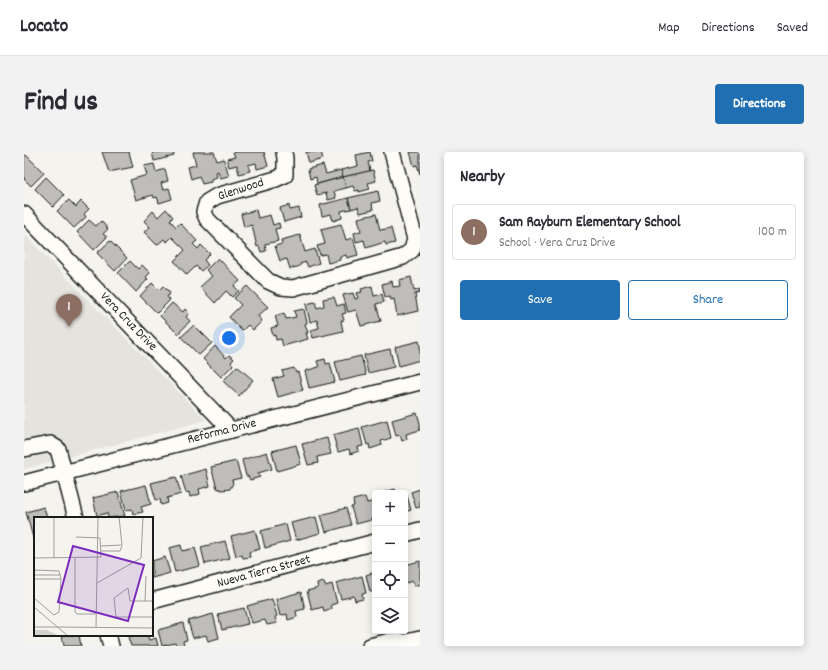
<!DOCTYPE html>
<meta charset="utf-8">
<style>
:root{--surface:#fff;--page:#f2f2f3;--text:#2b2b33;--muted:#7c7c81;--line:#e1e1e2;--accent:#1f6fb2}
body{margin:0;font-family:Dekko,sans-serif;background:var(--page);color:var(--text)}
.controls{position:absolute;right:12px;bottom:12px;display:grid;overflow:hidden;border-radius:4px;box-shadow:0 2px 10px #0003}
.controls button{width:36px;height:36px;display:grid;place-items:center;padding:0;border:0;border-bottom:1px solid var(--line);background:var(--surface);color:var(--text);font:20px sans-serif}
.you{position:absolute;left:205px;top:186px;width:14px;height:14px;margin:-10px;border:3px solid #fff;border-radius:50%;background:#1a73e8;box-shadow:0 0 0 6px #1a73e833}
.badge{display:grid;place-items:center;width:26px;height:26px;border-radius:50%;background:var(--accent);color:#fff;font-size:13px;font-weight:700}
.pin{position:absolute;translate:-50% -33px;filter:drop-shadow(0 1px 2px #0008)}
.pin::after{content:'';position:absolute;top:21px;width:14px;height:12px;background:inherit;clip-path:polygon(0 0,100% 0,50% 100%)}
.list{margin:0;padding:0;list-style:none}
h2{display:flex;justify-content:space-between;align-items:center;height:52px;margin:0;padding:0 16px;font-size:17px}
h2 small{font-size:13px;font-weight:400;color:var(--muted)}
.list li{display:grid;grid-template-columns:26px 1fr auto;gap:12px;align-items:center;box-sizing:border-box;height:56px;margin:0 8px 8px;padding:0 8px;border:1px solid var(--line);border-radius:4px}
.list b{display:block;font-size:15px;white-space:nowrap}
.list p{margin:0;font-size:13px;white-space:nowrap;color:var(--muted)}
.list em{font-size:13px;font-style:normal;color:var(--muted)}
.actions{display:flex;gap:8px;padding:12px 16px}
.actions a{flex:1;padding:9px 0;border:1px solid var(--accent);border-radius:4px;text-align:center;font-size:14px;color:var(--accent)}
.actions .main{background:var(--accent);color:#fff}
.icon{flex:none;width:22px;height:22px;fill:none;stroke:currentColor;stroke-width:2;stroke-linecap:round;stroke-linejoin:round}
.map{position:relative;flex:none;width:396px;height:494px;overflow:hidden;border-radius:4px}
header{display:flex;align-items:center;gap:24px;box-sizing:border-box;height:56px;padding:0 20px;background:var(--surface);border-bottom:1px solid var(--line)}
header strong{font-size:19px}
nav{display:flex;gap:22px;margin-inline-start:auto;font-size:14px}
.intro{display:flex;align-items:center;justify-content:space-between;box-sizing:border-box;height:96px;padding:0 24px}
h1{margin:0;font-size:28px}
.button{padding:10px 18px;border-radius:4px;background:var(--accent);color:#fff;font-size:14px;font-weight:700}
main{display:flex;gap:24px;padding:0 24px}
aside{flex:1;background:var(--surface);border-radius:4px;box-shadow:0 2px 10px #0003}
.map>svg:first-child{display:block}
.built{fill:#e4e3de}
.building{fill:#bebdba;stroke:#1c1c1c}
.lines{fill:none;stroke-linecap:round;stroke-linejoin:round}
.minor-casing{stroke:#1c1c1c;stroke-width:18}
.minor{stroke:#fdfcf7;stroke-width:15}
.labels{text-anchor:middle;dominant-baseline:central;stroke-width:3;stroke-linejoin:round;paint-order:stroke}
.street-label{font-size:13px;fill:#1c1c1c;stroke:#fdfcf7}
.inset-road{fill:none;stroke:#9e9d9a;stroke-width:1}
.view{fill:#7b2cbf;fill-opacity:0.15;stroke:#7b2cbf;stroke-width:2}
.inset-edge{fill:none;stroke:#1c1c1c;stroke-width:2}
</style>
<header>
<strong>Locato</strong>
<nav><a>Map</a><a>Directions</a><a>Saved</a></nav>
</header>
<div class="intro"><h1>Find us</h1><a class="button">Directions</a></div>
<main>
<div class="map">
<svg width="396" height="494" viewBox="0 0 396 494">
<rect width="100%" height="100%" fill="#f4f3ee"/>
<filter id="ink" filterUnits="userSpaceOnUse"><feTurbulence type="fractalNoise" baseFrequency=".025" numOctaves="2"/><feDisplacementMap in="SourceGraphic" scale="8" xChannelSelector="R" yChannelSelector="G"/><feConvolveMatrix kernelMatrix="1 2 1 2 8 2 1 2 1" color-interpolation-filters="sRGB"/></filter>
<g filter="url(#ink)">
<path class="built" d="M0 82 182 268 0 317Z"/>
<g class="building">
<path d="M78 0H105L109 15 85 20Z"/>
<path d="M128 0H149L150 4 130 9Z"/>
<path d="M169 0H190L193 9 200 7 205 24 196 26 194 19 192 20 193 25 187 27V30L178 32 175 24 167 27 164 15 172 13Z"/>
<path d="M209 0H240L244 14 233 17 232 11 224 13 226 19 215 22 213 13 205 15 203 7 211 5Z"/>
<path d="M282 0H297L299 7 285 11Z"/>
<path d="M346 0 348 9 344 10 346 19 319 25 317 18 334 14 332 3Z"/>
<path d="M386 0H396V22L393 13 390 14Z"/>
<path d="M2 3 20 21 7 34 0 27V4Z"/>
<path d="M130 12 132 20 141 17 144 29 137 31 139 38 145 36 148 47 135 51 133 45 130 46 129 43 112 48 106 28 123 23 120 14Z"/>
<path d="M299 13 302 22 317 18 319 25 293 32 292 25 286 27 284 17Z"/>
<path d="M349 18 352 29 344 31 346 37 335 40V38L331 39 329 34 322 36 319 25Z"/>
<path d="M22 25 40 43 29 55 11 37Z"/>
<path d="M319 25 322 36 310 39 312 46 304 48 302 41 293 43 290 33Z"/>
<path d="M354 39 356 49 348 51 349 58 336 61 334 55 327 57 324 46Z"/>
<path d="M324 46 327 57 317 59 318 66 309 69 307 62 298 64 296 53Z"/>
<path d="M45 48 52 55 57 49 65 57 60 62 62 65 50 76 33 59Z"/>
<path d="M265 53 266 58 275 56 277 65 260 70 256 56Z"/>
<path d="M142 57 149 65 146 68 152 75 156 71 173 89 169 92 174 97 177 93 186 102 180 108 184 113 177 119 172 114 163 123 150 109 161 98 148 85 143 90 140 87 133 93 120 80 126 75 120 69 129 59 134 65Z"/>
<path d="M232 58 234 66 246 63 249 73 255 71 256 76 251 77 254 89 241 92 242 99 237 100 235 94 233 95 228 73 220 75 217 62Z"/>
<path d="M352 62 356 78 367 76 371 91 362 93 361 90 342 96 340 88 332 90 330 81 337 79 334 66Z"/>
<path d="M65 68 72 74 77 69 84 77 79 82 83 85 70 98 53 80Z"/>
<path d="M317 72 322 88 329 86 334 103 323 106 322 103 316 105V108L304 111 302 102 296 103 293 94 301 92 297 77Z"/>
<path d="M276 83 281 100 291 97 295 111 284 115 282 110 276 112V114L266 117 263 107 256 109 251 94 258 92 257 88Z"/>
<path d="M86 89 103 106 91 119 73 101Z"/>
<path d="M194 106 216 129 210 134 215 139 208 145 202 139 191 151 176 135 188 124 182 118Z"/>
<path d="M106 109 114 117 118 113 126 121 122 125 124 127 112 140 94 121Z"/>
<path d="M387 125 390 139 396 137V141L391 142 394 159 373 164 370 147 367 148 366 144 361 145 358 132 368 129 369 135 376 134 375 128Z"/>
<path d="M128 131 135 138 139 134 146 141 143 145 146 148 133 161 116 144Z"/>
<path d="M223 134 244 155 234 164 238 169 229 178 224 173 218 179 205 165 217 153 210 146Z"/>
<path d="M348 134 350 144 358 142 360 150 352 152 357 169 337 174 332 158 324 160 319 143 329 141 331 147 334 146 332 141 338 140 337 137Z"/>
<path d="M310 145 313 154 320 152 322 161 318 162 320 168 317 169 319 179 289 186 287 178 295 176 293 168 286 170 282 152 291 150 293 156 300 154 299 147Z"/>
<path d="M148 151 159 160 161 157 165 161 162 165 166 169 154 182 136 164Z"/>
<path d="M280 157 283 171 281 172 284 181H282L284 187 259 194 257 187 252 188 251 183 249 184 247 176 254 174 251 164 260 161 262 167 272 165 270 159Z"/>
<path d="M170 173 188 191 175 203 157 185Z"/>
<path d="M395 189 396 194V208L375 214 371 195Z"/>
<path d="M191 194 202 206 205 203 210 207 207 210 209 213 197 225 179 207Z"/>
<path d="M366 197 370 215 344 221 340 203Z"/>
<path d="M337 204 342 223 316 229 311 210Z"/>
<path d="M301 207 302 212 306 211 311 230 285 236 281 219 295 215 293 209Z"/>
<path d="M213 214 229 228 215 244 199 229Z"/>
<path d="M270 216 272 221 274 220 279 238 254 245 249 227 260 224 258 219Z"/>
<path d="M393 261 396 271V278L382 282 383 287 378 289 376 283 372 284 368 268Z"/>
<path d="M363 268 367 286 357 289 358 293 346 297 345 292 343 293 338 275Z"/>
<path d="M335 276 339 294 334 295 335 299 326 302 325 297 314 300 309 283Z"/>
<path d="M303 286 307 302 293 305 294 311 284 313 278 292Z"/>
<path d="M272 293 277 312 253 319 248 299Z"/>
<path d="M243 300 248 317 234 321 236 325 226 328 224 324H222L218 308Z"/>
<path d="M212 309 217 326 208 328 209 331 206 337 198 338 193 336 187 315Z"/>
<path d="M182 317 186 334 175 337 176 342 166 345 165 340 162 341 157 324Z"/>
<path d="M152 325 157 342 143 346 144 351 137 353 136 347 132 348 127 331Z"/>
<path d="M122 333 127 352 117 355 119 360 109 362 108 357 102 358 97 339Z"/>
<path d="M371 337 373 341H361L360 340Z"/>
<path d="M396 337V355L392 356 387 340Z"/>
<path d="M94 340 101 364 84 366 83 361 73 364 69 346Z"/>
<path d="M382 340 387 358 381 360V341H380Z"/>
<path d="M341 345 343 351 351 349V367L332 372 327 355 330 354 329 348Z"/>
<path d="M20 355 23 366H11V385L9 386 2 360Z"/>
<path d="M322 356 327 373 302 380 297 363Z"/>
<path d="M292 365 296 381 272 388 267 371Z"/>
<path d="M262 372 266 389 241 396 237 379Z"/>
<path d="M231 378 236 397 225 400 226 405 219 406 218 403 212 404 207 384Z"/>
<path d="M201 389 206 406 181 412 177 395Z"/>
<path d="M157 393 158 399 171 396 176 414 151 420 145 396Z"/>
<path d="M141 405 146 421 128 426V409Z"/>
<path d="M396 409V432L390 434 389 429 381 431V413Z"/>
<path d="M351 420V439L346 440 342 423Z"/>
<path d="M338 424 342 441 338 442 339 447 331 449 330 444 317 447 312 431Z"/>
<path d="M300 430 301 434 308 432 313 451 307 453 308 457 300 460 299 455 288 458 283 439 294 436 293 432Z"/>
<path d="M277 440 281 457 272 459 273 465 264 468 263 462 256 464 252 447Z"/>
<path d="M248 447 253 464 251 465 253 471 243 473 241 468 228 471 223 454Z"/>
<path d="M220 456 224 472 198 478 194 462Z"/>
<path d="M189 462 195 486 184 489 182 483 169 486 164 469Z"/>
<path d="M159 471 163 488 159 489 160 494H152L151 491 138 494 134 478Z"/>
<path d="M41 483H55L57 494H40L38 484Z"/>
<path d="M113 483H123L125 488 132 486 134 494H107L104 485Z"/>
</g>
<g class="lines">
<g class="minor-casing">
<g id="minor">
<path d="M260 0 261 6V23L252 27 193 44 183 50 180 60 183 67 244 129 257 135 269 136 379 105 388 98 391 87 368 0"/>
<path d="M0 62 207 278"/>
<path d="M0 297 26 292 34 297 52 366"/>
<path d="M0 331 396 230"/>
<path d="M381 382 396 378"/>
<path d="M128 449 351 390"/>
<path d="M84 483 87 494"/>
<path d="M346 494 366 489 382 490 396 487"/>
</g>
</g>
<use href="#minor" class="minor"/>
</g>
</g>
<g class="labels">
<g class="street-label">
<text transform="translate(217 38) rotate(-18)">Glenwood</text>
<text transform="translate(104 170) rotate(46)">Vera Cruz Drive</text>
<text transform="translate(198 280) rotate(-14)">Reforma Drive</text>
<text transform="translate(240 420) rotate(-15)">Nueva Tierra Street</text>
</g>
</g>
<g transform="translate(10 365)">
<rect width="119" height="119" fill="#f4f3ee"/>
<path d="M0 113H13L25 119H0Z" fill="#d4d3cf"/>
<path class="inset-road" d="M20 0V41M67 29 88 28 85 0M67 34H86L88 29M0 41 67 40 66 21 42 20M41 41V95L43 97H62M0 53 25 54 27 62M0 58H26M0 62H27L25 95 20 98 0 81M63 66 107 41 109 0M111 84 112 59M119 84H96L94 71 80 81 82 100H119M0 90 34 119M0 110H25M25 110 119 111M62 111 64 0"/>
<path class="view" d="M39 29 110 48 94 104 24 85Z"/>
<rect width="119" height="119" class="inset-edge"/>
</g>
</svg>
<div class="controls">
<button>+</button>
<button>−</button>
<button><svg class="icon" aria-label="locate" viewBox="0 0 24 24"><circle cx="12" cy="12" r="6"/><path d="M12 2v4M12 18v4M2 12h4M18 12h4"/></svg></button>
<button><svg class="icon" aria-label="layers" viewBox="0 0 24 24"><path d="M12 4l9 5-9 5-9-5zM3 14l9 5 9-5"/></svg></button>
</div>
<div class="you"></div>
<div class="pin badge" style="left:45px;top:175px;background:#8d6e63">1</div>
</div>
<aside>
<h2>Nearby<small></small></h2>
<ul class="list">
<li><span class="badge" style="background:#8d6e63">1</span><div><b>Sam Rayburn Elementary School</b><p>School · Vera Cruz Drive</p></div><em>100 m</em></li>
</ul>
<div class="actions"><a class="main">Save</a><a>Share</a></div>
</aside>
</main>
